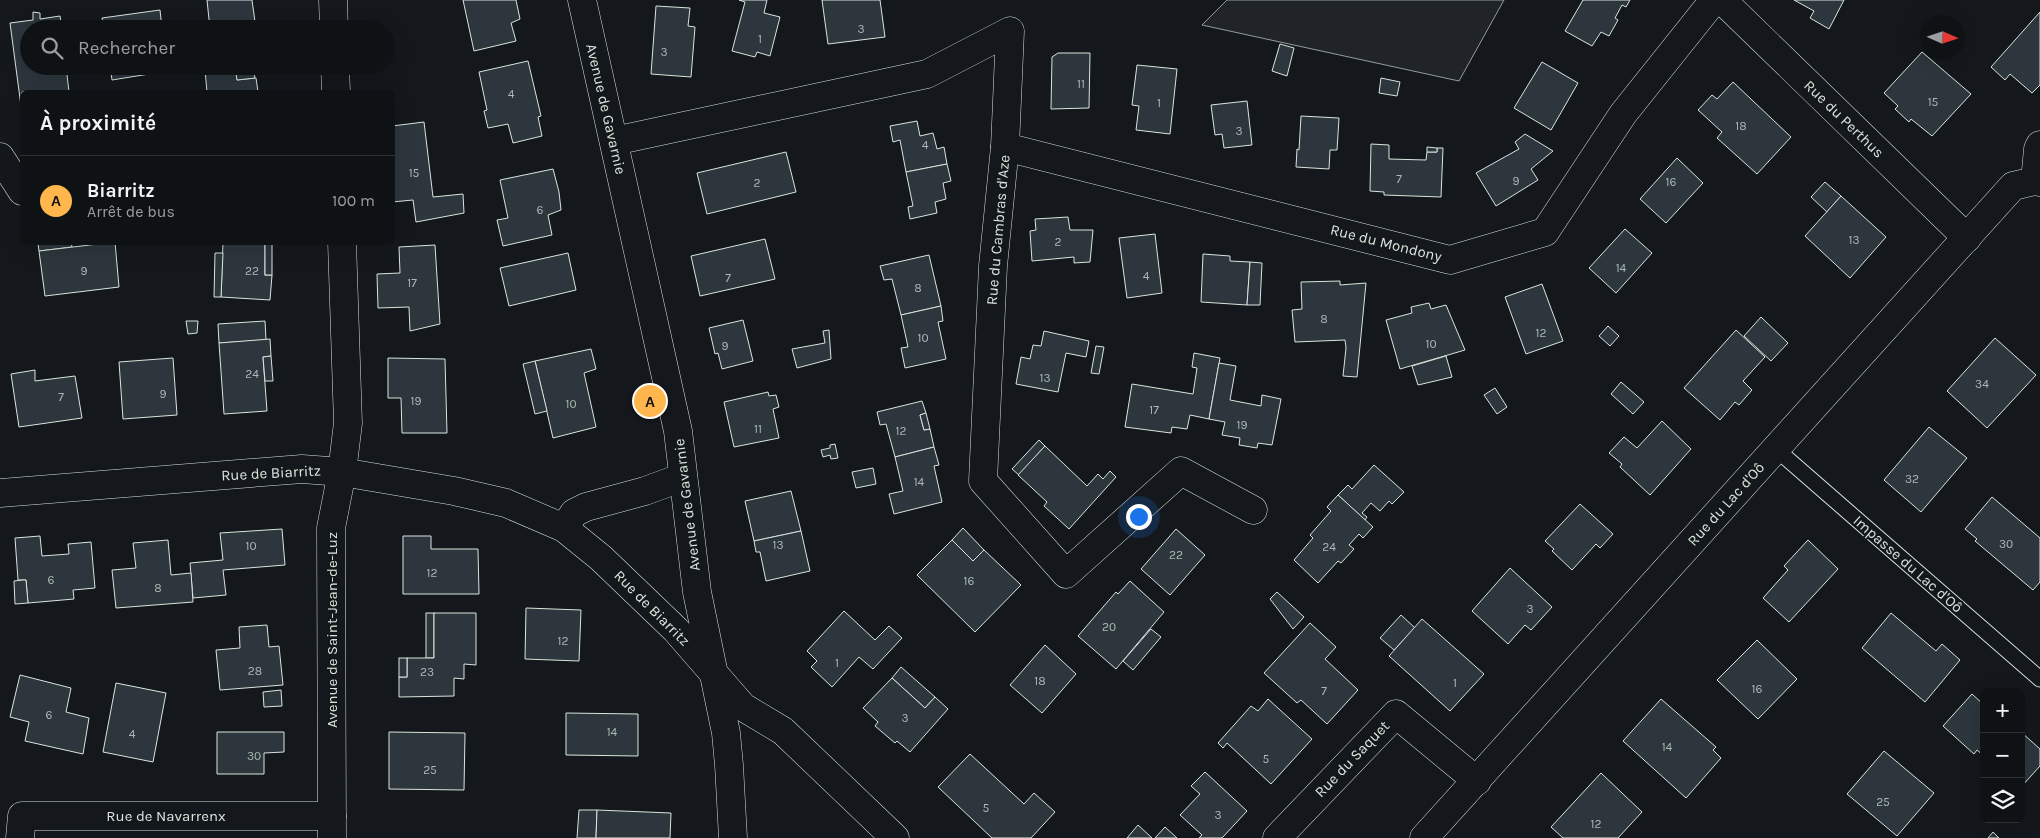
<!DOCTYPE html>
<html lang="fr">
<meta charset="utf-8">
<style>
:root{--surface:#0f1215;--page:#181b1e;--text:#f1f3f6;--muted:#9b9ea0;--line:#2f3234;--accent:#ffb74d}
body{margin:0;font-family:Karla,sans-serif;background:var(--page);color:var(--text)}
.controls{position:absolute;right:15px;bottom:15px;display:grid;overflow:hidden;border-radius:8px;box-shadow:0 5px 20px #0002}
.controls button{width:45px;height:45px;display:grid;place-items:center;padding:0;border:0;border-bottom:1px solid var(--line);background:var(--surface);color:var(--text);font:25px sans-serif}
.compass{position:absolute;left:1920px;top:15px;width:45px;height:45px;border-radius:50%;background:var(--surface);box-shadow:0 5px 20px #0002;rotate:93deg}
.you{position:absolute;left:1138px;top:516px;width:18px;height:18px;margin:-12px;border:4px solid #fff;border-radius:50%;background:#1a73e8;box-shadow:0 0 0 8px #1a73e833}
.badge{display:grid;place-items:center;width:32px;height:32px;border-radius:50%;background:var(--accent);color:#111;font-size:16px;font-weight:700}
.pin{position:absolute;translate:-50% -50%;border:2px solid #fff;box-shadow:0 1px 5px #0006}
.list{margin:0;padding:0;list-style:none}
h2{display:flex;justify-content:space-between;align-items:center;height:65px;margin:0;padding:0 20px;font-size:21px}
h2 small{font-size:16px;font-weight:400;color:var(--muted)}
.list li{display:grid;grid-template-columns:32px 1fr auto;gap:15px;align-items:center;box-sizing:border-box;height:90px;padding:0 20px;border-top:1px solid var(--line)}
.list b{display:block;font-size:19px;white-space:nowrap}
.list p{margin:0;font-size:16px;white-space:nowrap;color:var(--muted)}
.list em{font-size:16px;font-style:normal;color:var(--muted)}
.icon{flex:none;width:28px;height:28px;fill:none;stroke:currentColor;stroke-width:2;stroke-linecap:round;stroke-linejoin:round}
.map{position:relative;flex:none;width:2040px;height:838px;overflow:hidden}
.search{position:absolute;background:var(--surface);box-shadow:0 5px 20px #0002;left:20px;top:20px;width:375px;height:55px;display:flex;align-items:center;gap:12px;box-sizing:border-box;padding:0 18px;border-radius:28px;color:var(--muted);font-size:19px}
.panel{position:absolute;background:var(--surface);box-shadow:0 5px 20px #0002;left:20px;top:90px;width:375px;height:155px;border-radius:8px}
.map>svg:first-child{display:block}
.green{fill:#202428;stroke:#939e99}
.building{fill:#2c363c;stroke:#d8e6dc}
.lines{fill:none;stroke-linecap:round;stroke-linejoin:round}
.service-casing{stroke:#d8e6dc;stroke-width:17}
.minor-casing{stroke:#d8e6dc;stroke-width:29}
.service{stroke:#14181c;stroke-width:15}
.minor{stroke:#14181c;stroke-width:28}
.labels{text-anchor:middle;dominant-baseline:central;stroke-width:4;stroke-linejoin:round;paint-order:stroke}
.number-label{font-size:12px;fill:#adbab4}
.street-label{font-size:15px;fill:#d8e6dc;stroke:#14181c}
</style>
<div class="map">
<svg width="2040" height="838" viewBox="0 0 2040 838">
<rect width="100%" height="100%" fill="#14181c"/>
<path class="green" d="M1227 0H1504L1459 81 1202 25Z"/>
<g class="building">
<path d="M207 0H252L256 29H210Z"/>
<path d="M463 0H516L520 19 511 23 516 41 474 51Z"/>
<path d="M739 0H767L764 13 780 17 770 56 757 52 755 57 732 51 745 2Z"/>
<path d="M822 0H880L885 37 828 44Z"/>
<path d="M1583 0H1630L1626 7 1622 5 1615 18 1618 20 1609 36 1601 32 1592 46 1565 31Z"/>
<path d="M1794 0H1844L1829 29 1810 18 1814 11Z"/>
<path d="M656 6 690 8 688 26 695 27 691 77 651 74Z"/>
<path d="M160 10 162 29H104L102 18Z"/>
<path d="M33 12 40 13V19L60 16 62 29H29V66H66L69 92H22V105L21 106 10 23 33 20Z"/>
<path d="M2040 12V85L2032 93 2010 74 2005 80 1991 67Z"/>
<path d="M1280 44 1294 48 1287 76 1272 71Z"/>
<path d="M1922 52 1971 94 1932 136 1911 119 1909 122 1895 109 1898 106 1884 93Z"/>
<path d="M1058 53H1090L1089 108 1051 109 1052 57Z"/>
<path d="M528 61 541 116 538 117 542 136 513 143 508 124 488 128 484 111 487 110 479 72Z"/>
<path d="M1542 62 1578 83 1551 130 1514 108Z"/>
<path d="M1137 65 1177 69 1170 134 1136 130 1139 106 1132 105Z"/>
<path d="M110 66H167L168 71 112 80Z"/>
<path d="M215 66H235L237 80 256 78 258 92H207L205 70 215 68Z"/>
<path d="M235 66H253L255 78 237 80Z"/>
<path d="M1381 78 1400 82 1397 96 1379 93Z"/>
<path d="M1733 82 1791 137 1757 174 1717 138 1722 132 1698 110 1712 95 1717 99Z"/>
<path d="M1247 101 1252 145 1224 148 1222 134 1215 135 1211 105Z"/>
<path d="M1301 116 1339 118 1337 150H1330L1329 169 1296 167 1297 149 1299 150Z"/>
<path d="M917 121 920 136 933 133 937 149 944 147 947 164 906 172 900 140 893 142 890 126Z"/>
<path d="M424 122 433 197 463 194 464 213 416 222 413 200 392 202V126Z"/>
<path d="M1525 134 1553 151 1531 169 1538 180 1496 206 1476 173 1519 149 1515 142Z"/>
<path d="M1371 144 1389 145V159L1426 160 1427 152H1437V148H1443L1441 197 1384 195V192L1370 191Z"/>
<path d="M1427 147 1437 148V152H1427Z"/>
<path d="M786 152 796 192 707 214 697 173Z"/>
<path d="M1677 158 1703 183 1666 223 1640 199Z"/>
<path d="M947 164 951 181 943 183 946 199 935 202 937 213 910 219 908 207 913 206 906 172Z"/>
<path d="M553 169 559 192 561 210 548 215 552 235 503 246 497 220 508 218 500 180Z"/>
<path d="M1825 182 1841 196 1827 212 1811 197Z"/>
<path d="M1841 196 1886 237 1850 278 1805 236Z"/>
<path d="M1068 217 1070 230H1093L1090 262 1074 263V257L1032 261 1030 231 1036 230 1035 219Z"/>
<path d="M1625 229 1652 253 1616 293 1589 268Z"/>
<path d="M1155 234 1162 293 1127 298 1119 238Z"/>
<path d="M765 239 775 279 700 296 691 256Z"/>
<path d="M57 242H71L72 247 39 251 38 244Z"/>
<path d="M115 242 119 287 45 296 39 251Z"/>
<path d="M223 242H265V275H272L270 300 221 297Z"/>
<rect x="265" y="242" width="7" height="33"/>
<path d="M435 245 440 324 410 331 409 307 378 308 377 274 400 273 399 247Z"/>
<path d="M215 253H223L221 297H214Z"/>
<path d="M568 253 576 290 509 306 500 268Z"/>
<path d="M1203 254 1230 256V261L1250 262 1247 305 1201 302Z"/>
<path d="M929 255 941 306 901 315 892 279 884 280 880 266Z"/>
<path d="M1250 262 1262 263 1260 305H1247Z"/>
<path d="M1340 281V285L1366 283 1357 377 1343 376 1346 348 1345 340 1295 342 1292 310 1302 309 1301 282Z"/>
<path d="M1542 284 1563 341 1526 354 1505 297Z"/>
<path d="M1429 303 1431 309 1446 305 1465 350 1400 369 1386 320 1412 313 1411 307Z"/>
<path d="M941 306 943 321 938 322 946 359 905 368 901 348 908 347 901 315Z"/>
<path d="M1761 317 1788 343 1771 361 1744 336Z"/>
<path d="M743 320 753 361 722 369 718 353 715 354 709 328Z"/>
<path d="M186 321H198L197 333 188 334Z"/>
<path d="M265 321 266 340 219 343 218 324Z"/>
<path d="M1608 326 1619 336 1610 346 1599 336Z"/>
<path d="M829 330 831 359 797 368 792 349 825 343 823 331Z"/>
<path d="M1736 330 1765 357 1743 381 1752 390 1739 405 1735 402 1720 420 1684 388Z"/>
<path d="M1044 331 1089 341 1086 357 1066 353 1058 392 1016 384 1021 357 1030 359 1033 345 1041 346Z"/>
<path d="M1995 338 2036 375 1987 428 1947 391Z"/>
<path d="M270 339 271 356 263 357 267 411 224 414 219 343Z"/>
<path d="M1096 346 1104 347 1099 374 1091 373Z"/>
<path d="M591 349 596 369 584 373 596 427 553 438 535 361Z"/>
<path d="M1194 353 1220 358 1209 419 1190 415 1187 429 1172 427 1171 433 1125 427 1132 384 1193 394 1197 368 1192 367Z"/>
<path d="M271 356 273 381H265L263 357Z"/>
<path d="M1446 356 1452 377 1418 385 1412 366Z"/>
<path d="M173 358 177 415 123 419 119 362Z"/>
<path d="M388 358 445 359 447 433H402L401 398H388Z"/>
<path d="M535 361 547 411 535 414 523 364Z"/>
<path d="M1219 363 1236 366 1230 400 1261 406 1262 395 1281 399 1272 445 1258 443 1257 448 1239 445 1240 438 1222 435 1225 422 1209 419Z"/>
<path d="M35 370V381L75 376 82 418 19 427 11 374Z"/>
<path d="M1621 382 1644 402 1633 414 1611 394Z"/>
<path d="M1495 388 1507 407 1497 414 1484 395Z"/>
<path d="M768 392 769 396 776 395 779 407 773 409 779 438 734 447 724 402Z"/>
<path d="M922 401 926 413 920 415 924 430 930 429 934 447 895 457 886 424 880 425 877 412Z"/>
<path d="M926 413 930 429 924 430 920 415Z"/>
<path d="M1662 421 1691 449 1650 495 1620 467 1622 464 1609 453 1624 437 1637 448Z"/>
<path d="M1929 427 1967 458 1921 512 1884 480Z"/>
<path d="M1039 440 1045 446 1019 475 1012 469Z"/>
<path d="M835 444 838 458 831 459 830 455 823 457 821 450 830 448V445Z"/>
<path d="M1045 446 1087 486 1098 474 1103 479 1110 471 1116 477 1069 529 1044 506 1047 502 1018 475Z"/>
<path d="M934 447 939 465 934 466 942 502 894 514 889 494 903 491 895 457Z"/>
<path d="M1374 465 1404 492 1392 504 1389 501 1380 511 1371 503 1362 513 1367 517 1365 520 1338 495 1348 485 1352 489Z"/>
<path d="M873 468 876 484 856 488 852 472Z"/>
<path d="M791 491 801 531 754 541 745 501Z"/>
<path d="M1338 495 1373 527 1363 538 1359 534 1349 545 1354 549 1341 563 1338 561 1318 583 1294 560 1313 538 1310 535 1331 511 1327 507Z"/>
<path d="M1992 497 2040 538V582L2033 590 1975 541 1977 539 1965 529Z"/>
<path d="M1580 504 1613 534 1600 548 1596 544 1572 570 1552 551 1554 549 1545 541Z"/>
<path d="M963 528 984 550 973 561 952 540Z"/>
<path d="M282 529 285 565 223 570 226 595 193 598 190 563 223 560 220 533Z"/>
<path d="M1176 529 1205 555 1170 595 1141 569Z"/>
<path d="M801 531 810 571 766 581 760 552H756L754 541Z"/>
<path d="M40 536 42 556 69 554 68 544 91 542 95 588 73 590 74 599 28 603 26 580H18L15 538Z"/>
<path d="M403 536H431V549H478L479 594H403Z"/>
<path d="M168 540 171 575 191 573 193 602 116 608 112 570 136 568 133 543Z"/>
<path d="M952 540 973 561 984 550 1021 585 975 632 917 575Z"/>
<path d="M1808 540 1838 569 1789 622 1763 598 1788 570 1784 566Z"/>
<path d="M1510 568 1552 607 1531 630 1525 625 1508 644 1472 611Z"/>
<path d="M23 580H26L28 603 15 604 14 581Z"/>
<path d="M1130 581 1164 612 1116 669 1078 636 1116 592 1118 594Z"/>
<path d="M1277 592 1304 617 1293 629 1270 599Z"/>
<path d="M526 608 581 610 579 661 525 659Z"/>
<path d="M844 611 875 640 889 626 902 638 873 669 859 657 832 687 811 667 817 661 807 651Z"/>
<rect x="426" y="613" width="8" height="45"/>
<path d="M434 613H476V665L464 664V679L454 678V696L399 697V677H407V658H434Z"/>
<path d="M1891 613 1936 651 1942 644 1960 660 1925 702 1862 648Z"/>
<path d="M1401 615 1415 628 1394 650 1380 638Z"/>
<path d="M1422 619 1484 674 1450 711 1389 656Z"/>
<path d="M1310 623 1336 647 1325 659 1358 690 1327 724 1301 700 1297 703 1264 673Z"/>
<path d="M267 625 269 647 279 646 283 685 220 690 216 650 240 648 239 627Z"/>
<path d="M1151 629 1161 637 1133 670 1123 661Z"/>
<path d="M1757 640 1797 679 1758 719 1717 680Z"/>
<path d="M1045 645 1076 674 1042 713 1010 685Z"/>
<rect x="399" y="658" width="8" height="19"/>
<path d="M901 667 935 697 925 708 892 678Z"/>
<path d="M20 675 71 688 66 712 89 718 83 754 25 741 29 722 10 717Z"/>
<path d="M892 678 925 708 935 697 948 709 910 752 897 741 895 743 875 726 878 722 863 708Z"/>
<path d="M116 683 166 693 153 762 103 752Z"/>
<path d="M281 690 282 706 264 707 263 692Z"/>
<path d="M1972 694 1984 705V756L1977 750 1974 754 1943 726Z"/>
<path d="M1268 699 1312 739 1271 784 1227 743 1223 748 1218 743 1251 706 1258 711Z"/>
<path d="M1661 699 1716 747 1713 750 1721 758 1686 798 1623 741Z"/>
<path d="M566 713 638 714V756L566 755Z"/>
<path d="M217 732H284V752L264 753V774H217Z"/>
<path d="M389 732 465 733 464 790 389 789Z"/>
<path d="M2021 732 2040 749V766L2021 787Z"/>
<path d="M1884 751 1934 793 1897 836 1847 794Z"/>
<path d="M970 754 1024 804 1034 793 1055 812 1031 838H992L938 787Z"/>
<path d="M1205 772 1247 811 1222 838H1199L1202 835 1180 815 1200 794 1191 786Z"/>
<path d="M1601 773 1642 812 1618 838H1563L1551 827Z"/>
<path d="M579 810H597L596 838H577Z"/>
<path d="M597 810 671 813 670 838H596Z"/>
<path d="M1138 825 1152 838H1127Z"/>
<path d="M1165 827 1177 838H1155Z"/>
<path d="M1993 832 1999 838H1988Z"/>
</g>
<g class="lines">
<g class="service-casing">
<path id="service" d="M1776 449 2040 679"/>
</g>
<g class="minor-casing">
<g id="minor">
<path d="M333 0 334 29"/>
<path d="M582 0 678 431 697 592 726 733 729 765 733 838"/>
<path d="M1722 0 1967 238"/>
<path d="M335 66 336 92"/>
<path d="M614 141 927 74 1010 31 1005 147 993 266 983 481 1066 574 1181 471 1253 510"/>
<path d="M1005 147 1450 260 1545 232 1623 114 1714 0"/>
<path d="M0 157 22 191"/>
<path d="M2035 181 2038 149 2040 145"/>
<path d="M0 493 302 469 342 472 454 491 506 503 564 528 601 558 676 630 743 707 783 731 895 838"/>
<path d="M564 528 574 513 586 507 645 491 683 477"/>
<path d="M20 838 22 816H332"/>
<path d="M332 838 331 528 342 472 348 423 342 242"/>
<path d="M1277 838 1396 714 1477 781"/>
<path d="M1424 838 2013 186 2035 181 2040 182"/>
</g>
</g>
<use href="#service" class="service"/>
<use href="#minor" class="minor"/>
</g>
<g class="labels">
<g class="number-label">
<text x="861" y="29">3</text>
<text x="760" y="39">1</text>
<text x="664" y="52">3</text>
<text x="1081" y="84">11</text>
<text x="511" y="94">4</text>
<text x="1933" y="102">15</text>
<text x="1159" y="103">1</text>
<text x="1741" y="126">18</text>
<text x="1239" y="131">3</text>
<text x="925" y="145">4</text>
<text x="414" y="173">15</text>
<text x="1399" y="179">7</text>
<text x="1516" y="181">9</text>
<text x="1671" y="182">16</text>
<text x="757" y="183">2</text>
<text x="540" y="210">6</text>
<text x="1854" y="240">13</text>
<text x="1058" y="242">2</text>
<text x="1621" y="268">14</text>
<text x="84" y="271">9</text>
<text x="252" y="271">22</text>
<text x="1146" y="276">4</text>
<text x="728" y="278">7</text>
<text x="412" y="283">17</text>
<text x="918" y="288">8</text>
<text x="1324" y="319">8</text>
<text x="1541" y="333">12</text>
<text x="923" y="338">10</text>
<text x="1431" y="344">10</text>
<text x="725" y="346">9</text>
<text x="252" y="374">24</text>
<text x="1045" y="378">13</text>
<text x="1982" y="384">34</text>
<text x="163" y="394">9</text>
<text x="61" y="397">7</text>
<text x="416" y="401">19</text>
<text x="571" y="404">10</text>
<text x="1154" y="410">17</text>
<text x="1242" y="425">19</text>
<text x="758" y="429">11</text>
<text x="901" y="431">12</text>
<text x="1912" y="479">32</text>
<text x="919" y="482">14</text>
<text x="2006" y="544">30</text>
<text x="778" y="545">13</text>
<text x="251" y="546">10</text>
<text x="1329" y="547">24</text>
<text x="1176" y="555">22</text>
<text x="432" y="573">12</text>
<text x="51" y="580">6</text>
<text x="969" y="581">16</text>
<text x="158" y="588">8</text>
<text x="1530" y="609">3</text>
<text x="1109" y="627">20</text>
<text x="563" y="641">12</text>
<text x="837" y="663">1</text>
<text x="255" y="671">28</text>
<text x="427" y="672">23</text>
<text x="1040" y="681">18</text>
<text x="1455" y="683">1</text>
<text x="1757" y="689">16</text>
<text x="1324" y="691">7</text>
<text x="49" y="715">6</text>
<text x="905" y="718">3</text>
<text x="612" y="732">14</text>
<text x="132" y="734">4</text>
<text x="1667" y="747">14</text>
<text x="254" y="756">30</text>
<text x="1266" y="759">5</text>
<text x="430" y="770">25</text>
<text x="1883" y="802">25</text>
<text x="986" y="808">5</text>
<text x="1218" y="815">3</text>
<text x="1596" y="824">12</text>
</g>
<g class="street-label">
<text transform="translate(606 109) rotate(77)">Avenue de Gavarnie</text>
<text transform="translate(1844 119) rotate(44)">Rue du Perthus</text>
<text transform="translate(998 230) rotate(-85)">Rue du Cambras d'Aze</text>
<text transform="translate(1386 243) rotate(14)">Rue du Mondony</text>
<text transform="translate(271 473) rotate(-3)">Rue de Biarritz</text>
<text transform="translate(1726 504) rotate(-48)">Rue du Lac d'Oô</text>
<text transform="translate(687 505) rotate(-97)">Avenue de Gavarnie</text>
<text transform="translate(1908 564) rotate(41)">Impasse du Lac d'Oô</text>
<text transform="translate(652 608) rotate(45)">Rue de Biarritz</text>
<text transform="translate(332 630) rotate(-90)">Avenue de Saint-Jean-de-Luz</text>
<text transform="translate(1352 759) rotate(-46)">Rue du Saquet</text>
<text x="166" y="816">Rue de Navarrenx</text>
</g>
</g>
</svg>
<div class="controls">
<button>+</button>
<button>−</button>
<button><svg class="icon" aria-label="layers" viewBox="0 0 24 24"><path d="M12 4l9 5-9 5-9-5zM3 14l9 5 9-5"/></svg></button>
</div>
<svg class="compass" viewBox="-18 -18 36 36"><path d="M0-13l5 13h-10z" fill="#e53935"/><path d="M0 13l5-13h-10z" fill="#9b9ea0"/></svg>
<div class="you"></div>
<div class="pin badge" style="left:650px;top:401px">A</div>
<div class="search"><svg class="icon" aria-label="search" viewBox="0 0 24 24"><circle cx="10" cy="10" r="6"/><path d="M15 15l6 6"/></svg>Rechercher</div>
<section class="panel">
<h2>À proximité<small></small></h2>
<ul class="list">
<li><span class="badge">A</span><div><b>Biarritz</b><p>Arrêt de bus</p></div><em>100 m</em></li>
</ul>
</section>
</div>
